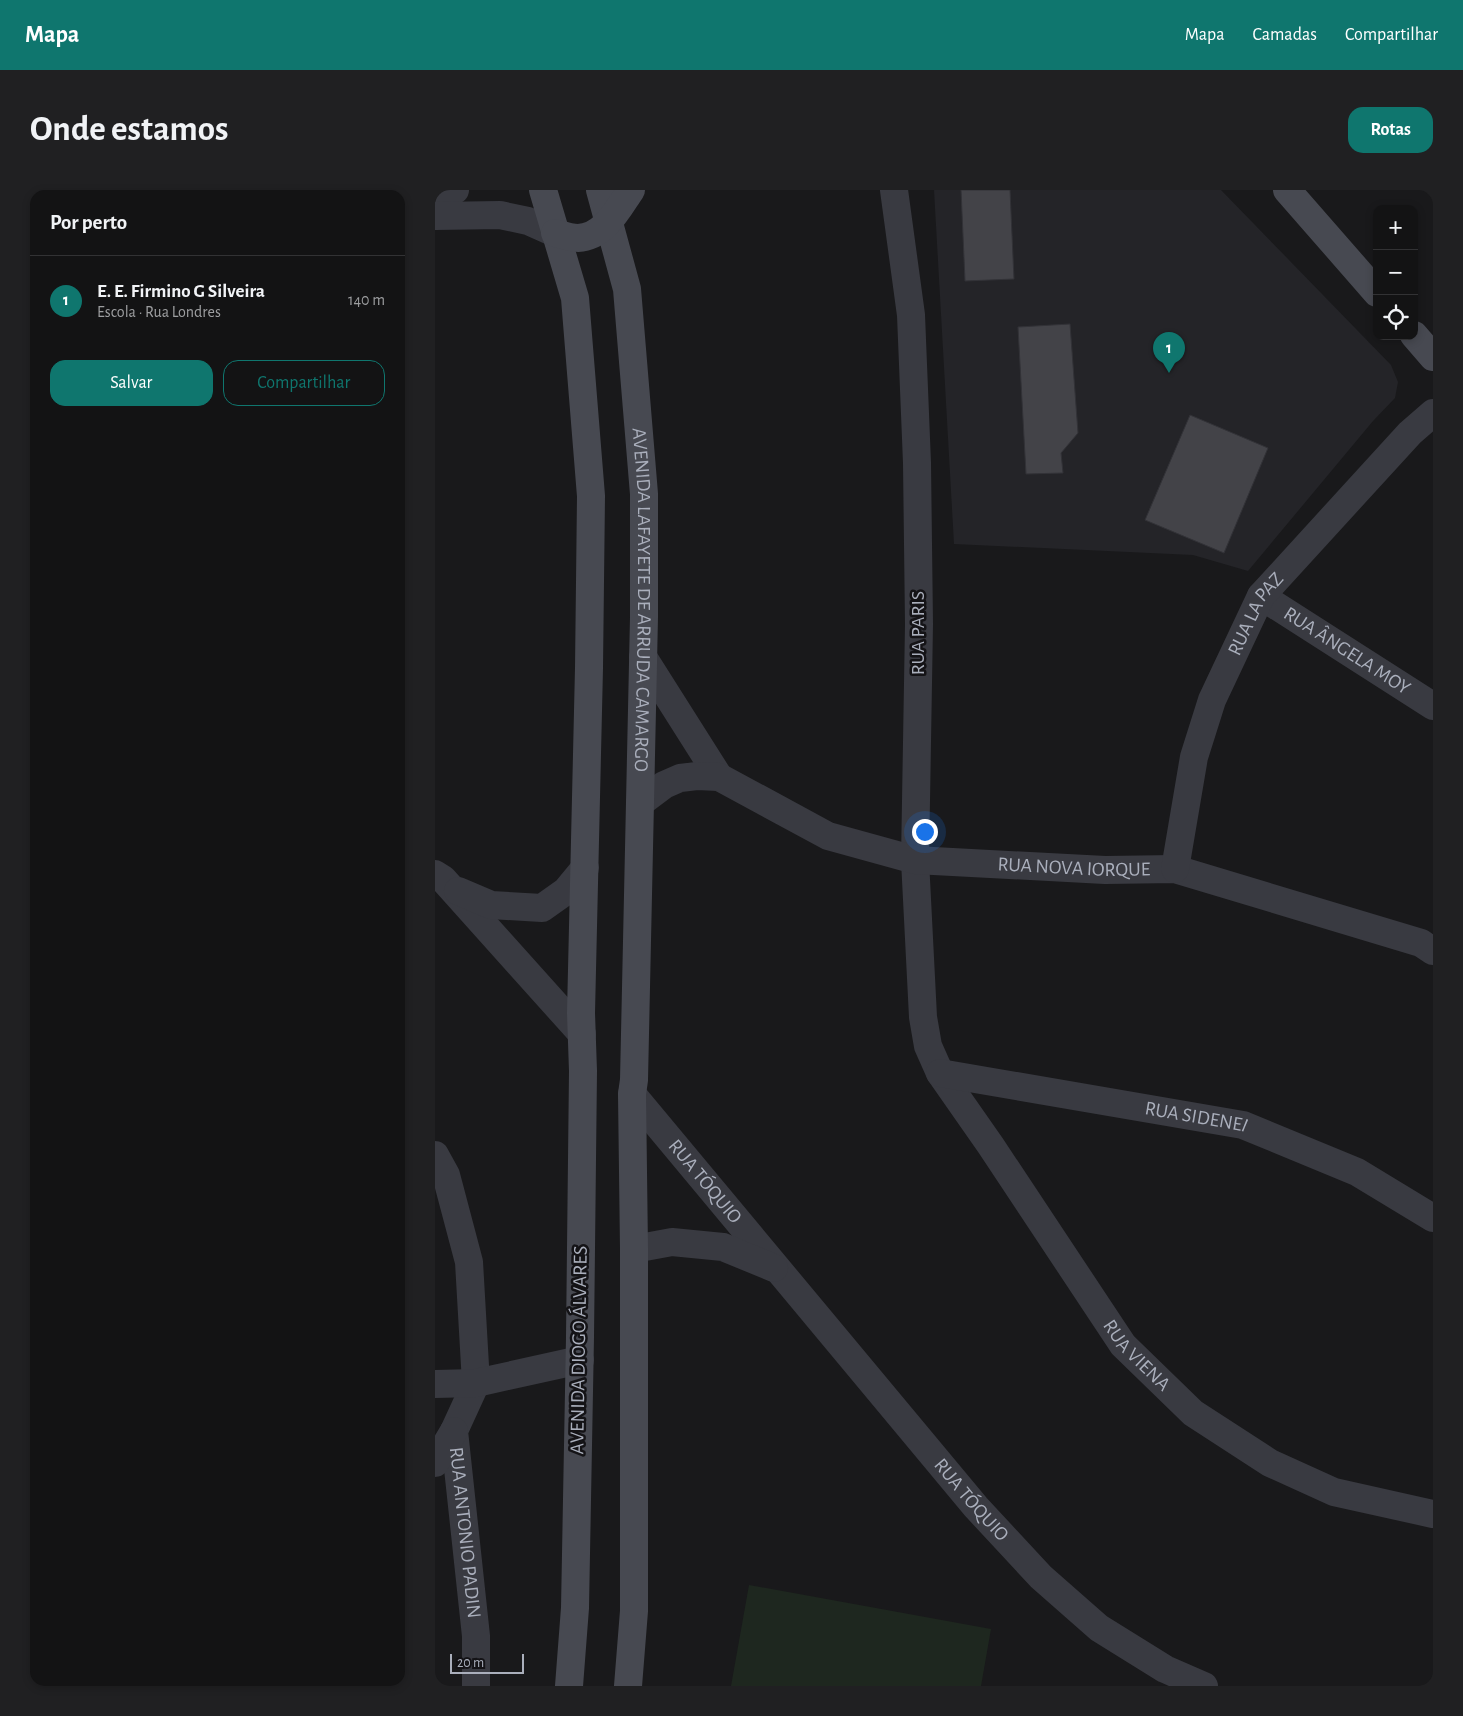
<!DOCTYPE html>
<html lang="pt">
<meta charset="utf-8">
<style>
:root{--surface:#131314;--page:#202022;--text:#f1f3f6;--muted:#9d9ea0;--line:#323234;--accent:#0f766e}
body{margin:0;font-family:"Alegreya Sans",sans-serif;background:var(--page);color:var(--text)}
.controls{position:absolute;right:15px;top:15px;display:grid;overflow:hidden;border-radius:10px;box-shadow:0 2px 8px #0003}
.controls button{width:45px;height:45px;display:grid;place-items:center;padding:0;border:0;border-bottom:1px solid var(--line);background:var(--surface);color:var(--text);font:25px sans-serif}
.scale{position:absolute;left:15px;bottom:12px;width:74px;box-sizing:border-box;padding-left:5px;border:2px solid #aaafbc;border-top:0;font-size:14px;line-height:18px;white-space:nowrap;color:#aaafbc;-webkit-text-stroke:4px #141316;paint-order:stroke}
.you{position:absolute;left:489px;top:641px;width:18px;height:18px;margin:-12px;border:4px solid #fff;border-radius:50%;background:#1a73e8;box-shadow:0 0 0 8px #1a73e833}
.badge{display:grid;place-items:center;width:32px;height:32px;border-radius:50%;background:var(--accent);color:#fff;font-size:16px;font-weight:700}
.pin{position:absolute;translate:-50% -41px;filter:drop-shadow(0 1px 2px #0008)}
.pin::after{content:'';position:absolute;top:26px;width:18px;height:15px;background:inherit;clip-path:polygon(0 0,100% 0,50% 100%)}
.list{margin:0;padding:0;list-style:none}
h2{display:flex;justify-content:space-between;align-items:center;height:65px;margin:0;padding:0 20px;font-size:21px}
h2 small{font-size:16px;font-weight:400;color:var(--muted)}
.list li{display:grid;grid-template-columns:32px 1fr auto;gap:15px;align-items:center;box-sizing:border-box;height:90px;padding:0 20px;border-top:1px solid var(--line)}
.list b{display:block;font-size:19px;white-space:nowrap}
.list p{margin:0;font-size:16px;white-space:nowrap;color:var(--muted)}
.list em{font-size:16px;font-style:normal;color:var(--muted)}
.actions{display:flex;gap:10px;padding:15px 20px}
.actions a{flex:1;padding:11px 0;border:1px solid var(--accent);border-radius:15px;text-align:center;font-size:18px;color:var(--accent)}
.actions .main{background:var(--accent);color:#fff}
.icon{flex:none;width:28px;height:28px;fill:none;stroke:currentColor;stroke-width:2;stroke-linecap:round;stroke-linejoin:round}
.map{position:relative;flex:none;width:998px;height:1496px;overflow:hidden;border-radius:15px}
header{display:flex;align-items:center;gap:30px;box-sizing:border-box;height:70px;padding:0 25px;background:var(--accent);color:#fff}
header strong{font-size:24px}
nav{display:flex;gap:28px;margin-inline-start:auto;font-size:18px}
.intro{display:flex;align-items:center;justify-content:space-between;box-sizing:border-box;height:120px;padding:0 30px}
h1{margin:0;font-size:35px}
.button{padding:12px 22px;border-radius:15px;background:var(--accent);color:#fff;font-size:18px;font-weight:700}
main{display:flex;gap:30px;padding:0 30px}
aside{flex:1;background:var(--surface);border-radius:15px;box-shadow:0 2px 8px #0003}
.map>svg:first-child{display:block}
.built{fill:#242428}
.green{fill:#1e271f}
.building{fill:#434348;stroke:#323237}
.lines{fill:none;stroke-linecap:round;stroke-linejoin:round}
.street{stroke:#393a41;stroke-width:28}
.secondary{stroke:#474951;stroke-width:28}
.labels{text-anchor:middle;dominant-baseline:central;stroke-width:5;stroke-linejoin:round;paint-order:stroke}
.street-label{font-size:20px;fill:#aaafbc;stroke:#141316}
</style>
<header>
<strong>Mapa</strong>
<nav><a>Mapa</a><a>Camadas</a><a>Compartilhar</a></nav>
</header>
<div class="intro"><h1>Onde estamos</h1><a class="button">Rotas</a></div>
<main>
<aside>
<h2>Por perto<small></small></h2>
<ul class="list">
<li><span class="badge">1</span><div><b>E. E. Firmino G Silveira</b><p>Escola · Rua Londres</p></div><em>140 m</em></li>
</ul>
<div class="actions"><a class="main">Salvar</a><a>Compartilhar</a></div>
</aside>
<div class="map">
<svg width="998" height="1496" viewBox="0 0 998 1496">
<rect width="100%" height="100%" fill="#19191b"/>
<path class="built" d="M499 0H786L956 175 963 192 960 208 938 231 813 381 758 365 519 354Z"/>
<path class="green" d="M314 1395 556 1439 546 1496H296Z"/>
<g class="building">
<path d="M526 0H575L579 89 530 91Z"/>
<path d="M635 134 643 243 626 263 628 283 591 284 583 137Z"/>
<path d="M755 225 833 258 789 363 710 330Z"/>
</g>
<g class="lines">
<g class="street">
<path id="s1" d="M459 0 476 125 482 273 484 434 480 670 488 827 493 856 505 883 556 956 688 1155 758 1223 835 1273 899 1302 998 1324"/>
<path d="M0 13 20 0"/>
<path d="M0 26 65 25 93 31 120 43"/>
<path id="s2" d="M826 406 998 516"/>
<path d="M208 467 284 587"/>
<path id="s3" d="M205 613 229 595 245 588 262 586 284 587 393 646 480 670 670 680 740 679 986 753 998 761"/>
<path id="s4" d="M740 679 759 567 777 510 826 406 975 243 998 223"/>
<path d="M0 684 8 689 147 844"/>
<path d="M23 701 56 715 107 718 131 701 150 678"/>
<path id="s5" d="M505 883 808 935 922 982 998 1028"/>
<path id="s6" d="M197 904 541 1317 606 1387 664 1438 730 1479 769 1496"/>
<path id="s7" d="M0 965 11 985 34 1072 41 1193 19 1241 41 1446V1496"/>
<path d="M199 1059 237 1052 288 1057 339 1078"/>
<path d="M0 1194 41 1193 145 1170"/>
<path d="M0 1273 19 1241"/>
</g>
<g class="secondary">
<path d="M108 0 140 108 156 306 154 478 146 823 148 881 145 1147 140 1418 134 1496"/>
<path id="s8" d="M165 0 192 99 209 304V427L199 890 197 904 199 1059V1421L193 1496"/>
<path d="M852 0 942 103"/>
<path d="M120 43C127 45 136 48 143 48 169 47 183 19 196 0"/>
<path d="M979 145 998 167"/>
</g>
</g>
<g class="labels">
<g class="street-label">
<text stroke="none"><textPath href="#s8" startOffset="414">AVENIDA LAFAYETE DE ARRUDA CAMARGO</textPath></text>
<text stroke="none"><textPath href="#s4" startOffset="270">RUA LA PAZ</textPath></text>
<text transform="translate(483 443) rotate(-90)">RUA PARIS</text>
<text stroke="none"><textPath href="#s2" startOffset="102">RUA ÂNGELA MOY</textPath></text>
<text stroke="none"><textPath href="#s3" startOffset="460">RUA NOVA IORQUE</textPath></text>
<text stroke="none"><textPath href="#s5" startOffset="260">RUA SIDENEI</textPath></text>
<text stroke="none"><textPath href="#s6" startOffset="114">RUA TÓQUIO</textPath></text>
<text transform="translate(144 1160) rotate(-89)">AVENIDA DIOGO ÁLVARES</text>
<text stroke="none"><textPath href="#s1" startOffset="1232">RUA VIENA</textPath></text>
<text stroke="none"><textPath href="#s6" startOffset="529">RUA TÓQUIO</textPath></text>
<text stroke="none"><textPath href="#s7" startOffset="389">RUA ANTONIO PADIN</textPath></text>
</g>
</g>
</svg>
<div class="controls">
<button>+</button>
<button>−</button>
<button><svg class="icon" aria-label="locate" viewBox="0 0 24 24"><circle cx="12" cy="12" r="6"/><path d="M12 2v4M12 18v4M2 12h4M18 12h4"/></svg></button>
</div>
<div class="scale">20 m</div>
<div class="you"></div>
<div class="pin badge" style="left:734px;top:183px">1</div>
</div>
</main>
